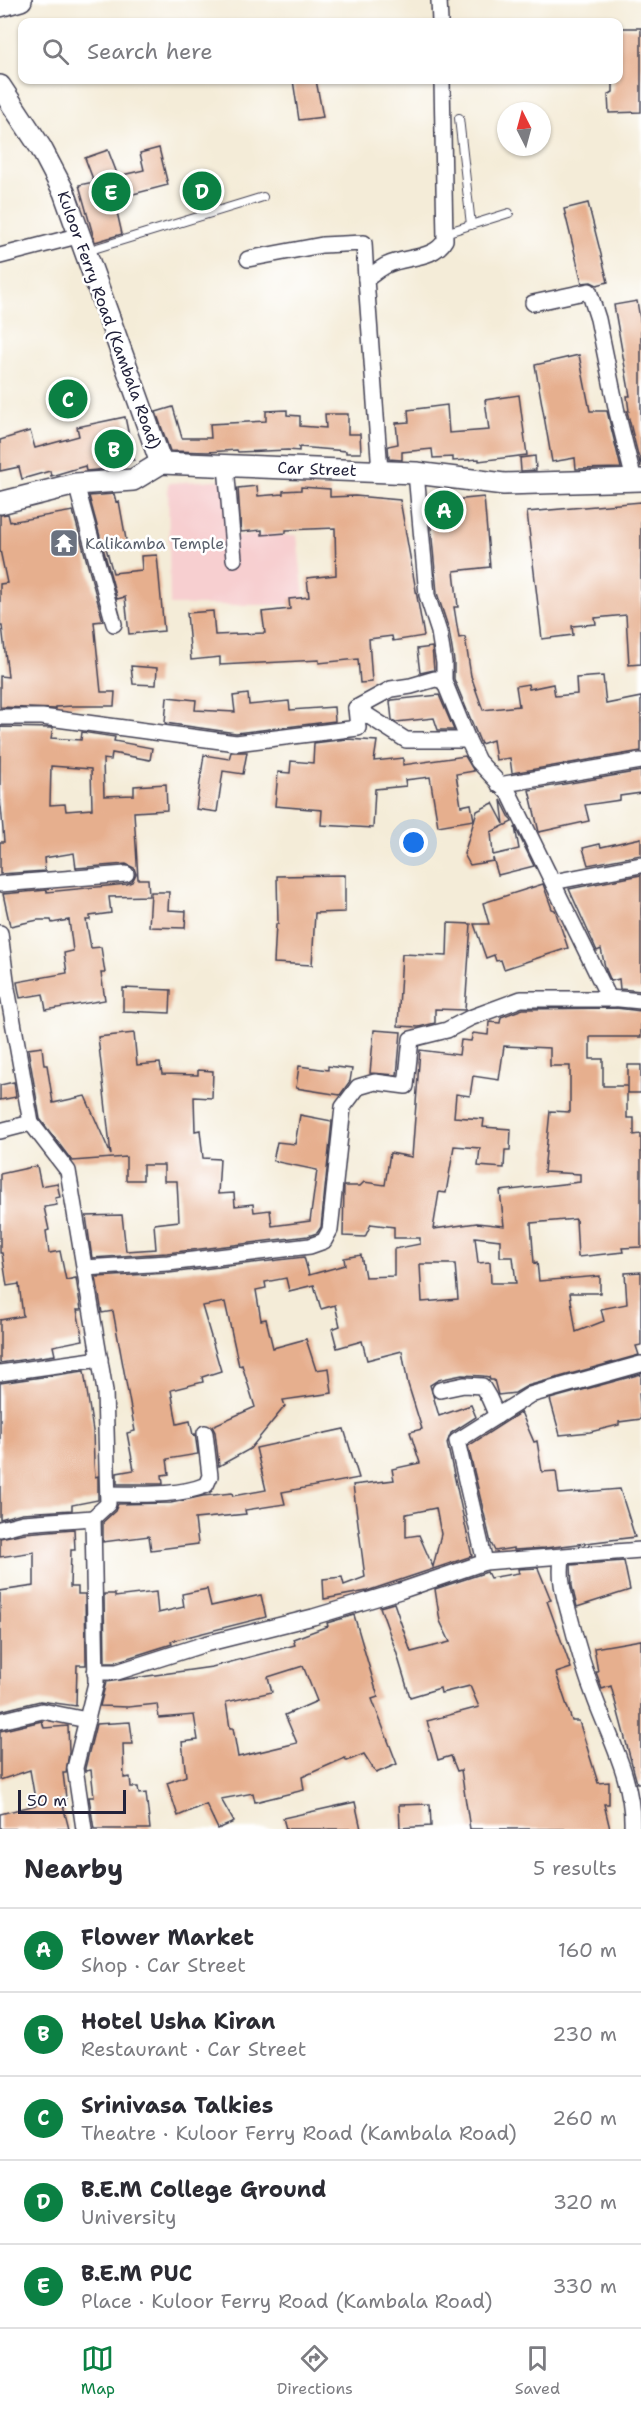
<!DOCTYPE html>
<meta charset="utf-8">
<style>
:root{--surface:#fff;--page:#f2f2f3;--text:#2b2b33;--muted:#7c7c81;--line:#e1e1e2;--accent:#0b8043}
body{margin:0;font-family:"Shantell Sans",sans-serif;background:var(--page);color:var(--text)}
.compass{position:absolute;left:497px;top:102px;width:54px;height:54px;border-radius:50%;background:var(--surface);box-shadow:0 2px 4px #0004;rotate:354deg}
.scale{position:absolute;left:18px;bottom:15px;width:108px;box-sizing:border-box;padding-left:6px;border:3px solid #22223b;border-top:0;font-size:16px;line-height:21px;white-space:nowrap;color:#22223b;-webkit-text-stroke:4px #fff;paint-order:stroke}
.you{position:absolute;left:414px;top:843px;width:21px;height:21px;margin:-15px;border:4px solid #fff;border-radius:50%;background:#1a73e8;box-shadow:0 0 0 9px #1a73e833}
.badge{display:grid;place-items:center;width:39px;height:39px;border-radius:50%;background:var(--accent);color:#fff;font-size:20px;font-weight:700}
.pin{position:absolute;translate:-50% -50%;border:3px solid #fff;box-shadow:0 2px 6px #0006}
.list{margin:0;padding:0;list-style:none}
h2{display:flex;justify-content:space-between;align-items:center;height:78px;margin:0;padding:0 24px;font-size:26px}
h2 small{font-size:20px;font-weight:400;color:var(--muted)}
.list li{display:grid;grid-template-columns:39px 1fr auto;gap:18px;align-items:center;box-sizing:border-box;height:84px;padding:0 24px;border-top:2px solid var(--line)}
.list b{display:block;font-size:22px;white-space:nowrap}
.list p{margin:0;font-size:20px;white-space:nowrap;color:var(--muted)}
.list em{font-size:20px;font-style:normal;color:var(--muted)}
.icon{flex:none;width:33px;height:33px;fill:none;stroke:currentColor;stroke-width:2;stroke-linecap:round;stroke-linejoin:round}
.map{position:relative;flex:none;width:641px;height:1829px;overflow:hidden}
.search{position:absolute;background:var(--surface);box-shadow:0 2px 4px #0004;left:18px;right:18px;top:18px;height:66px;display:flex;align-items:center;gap:15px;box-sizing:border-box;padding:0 21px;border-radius:12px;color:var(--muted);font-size:22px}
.sheet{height:498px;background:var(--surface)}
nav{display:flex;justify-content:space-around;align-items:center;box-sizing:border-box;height:84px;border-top:2px solid var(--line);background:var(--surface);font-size:16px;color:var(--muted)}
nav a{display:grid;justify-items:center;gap:3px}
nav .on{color:var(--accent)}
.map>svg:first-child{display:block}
.built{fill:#f7cfd0}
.building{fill:#e6af8e;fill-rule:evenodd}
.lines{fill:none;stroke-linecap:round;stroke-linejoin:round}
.lane-casing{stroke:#424053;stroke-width:10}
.street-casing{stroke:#424053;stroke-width:18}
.secondary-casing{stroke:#424053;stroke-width:24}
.lane{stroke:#fff;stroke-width:8}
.street{stroke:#fff;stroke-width:15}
.secondary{stroke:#fff;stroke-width:21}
.labels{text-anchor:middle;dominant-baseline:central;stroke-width:5;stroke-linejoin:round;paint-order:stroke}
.street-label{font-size:16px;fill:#22223b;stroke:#fff}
.worship-label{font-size:16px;fill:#5b616d;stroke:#fff;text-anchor:start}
</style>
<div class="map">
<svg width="641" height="1829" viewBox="0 0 641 1829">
<rect width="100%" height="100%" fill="#fff"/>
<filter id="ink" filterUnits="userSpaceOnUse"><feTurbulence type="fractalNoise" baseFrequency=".0167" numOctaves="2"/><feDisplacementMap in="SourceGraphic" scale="12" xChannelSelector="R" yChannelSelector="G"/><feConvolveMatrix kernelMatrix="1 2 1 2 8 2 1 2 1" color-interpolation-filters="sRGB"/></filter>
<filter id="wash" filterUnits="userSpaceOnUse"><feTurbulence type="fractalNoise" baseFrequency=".008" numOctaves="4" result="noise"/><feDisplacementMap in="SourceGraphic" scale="24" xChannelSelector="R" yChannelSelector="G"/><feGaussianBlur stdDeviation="1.35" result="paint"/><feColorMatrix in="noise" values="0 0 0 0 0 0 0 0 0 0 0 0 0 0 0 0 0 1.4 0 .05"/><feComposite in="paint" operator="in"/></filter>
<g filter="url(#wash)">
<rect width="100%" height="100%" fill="#f4ecd8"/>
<path class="built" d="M230 479 233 535H297L305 605H170L168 483Z"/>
<g id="blocks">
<g class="building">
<path d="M618 28H641V112L609 113 608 95 613 92V80H618Z"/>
<path d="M293 80H316L323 117 299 120Z"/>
<path d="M159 148 168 185 114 199 122 234 95 242 79 185 94 182 85 158 108 150 118 176 144 170 140 153Z"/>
<path d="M588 203 608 282 597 285 591 282 582 283 564 209Z"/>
<path d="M637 301 641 325V467L627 411H629L627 396H630L614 305Z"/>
<path d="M579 355 590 411H607L621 468 576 469 575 458 552 462 535 365Z"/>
<path d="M519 395 527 455 479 461V459L453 461V457L433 458 432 449 402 452V460L389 459 388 446 398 444 396 423 409 422 408 410 447 405 449 433 489 430 485 400Z"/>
<path d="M173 407 182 438H211L210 424 266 421V411L287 410V415L300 416V426L326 428 325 414H348V434H360L361 453H346V451L299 447V451L288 450 238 452 237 450 208 452 170 451 156 412Z"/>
<path d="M125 417 134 460 106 466 107 469 86 471 85 466 51 476 50 471 22 479 19 467 0 471V440L30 431 35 448 79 436 77 427Z"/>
<path d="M535 456 536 470 521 471 520 458Z"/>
<path d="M257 486 258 496 283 494V491L301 490V487L330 489V497L355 496 400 500 424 636 393 641 392 636 369 639 372 682 360 683 358 659 319 663V660L220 665V657L191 660 187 613 213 611 215 635 265 633 262 612 290 609 289 599 309 597 307 578 336 575 335 528 286 530V533L262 535V530L241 532 238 488Z"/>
<path d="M114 494 116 502 119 501 127 545 106 548 113 573 142 570 141 556 157 555 164 631 129 634 125 597 117 599 89 496Z"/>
<path d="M484 497 490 567 454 571 458 607H454L459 638 465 637 471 676 483 710 519 706 516 686 528 684 529 689 553 684 555 696 577 694 576 678 603 676 606 704 641 697V751L512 773 510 758 496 760 493 740 481 744 454 679V661L449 630 437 593 429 506 455 503 454 500Z"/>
<path d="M641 502V664L629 665 626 615 595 618 596 624 572 626 573 635 542 639 527 512Z"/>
<path d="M73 511 103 621 94 622 101 692H115L114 706H73L56 707V709L0 707V676L8 677 2 626H0V584L7 583 0 550V515L8 514 10 522Z"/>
<path d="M432 647 434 670 420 673 417 649Z"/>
<path d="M131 666 157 668 156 685 133 684Z"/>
<path d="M248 694 249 705 289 701 290 710 334 707 335 721 236 733 165 723 167 697 196 700 195 710 235 712 233 696Z"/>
<path d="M439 695 454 730H438L434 718 396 722 392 720 390 701 392 700Z"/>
<path d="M0 727 53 728 51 738 81 740 82 732 115 737 114 741 152 748 150 760 112 753 111 760 103 759 104 796 134 795V786L166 784 167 810 134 812 138 879H148L149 896 109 897 111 913 90 916V920H86L91 948 101 947 105 973H101L105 1000 46 1010 43 994 20 998 17 982 67 973 64 953 73 951 69 920 52 923 51 920H38L10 926 3 894 47 890V892L127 884 132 882 136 874 134 868 126 864 76 868 74 853 44 858 45 871 0 874V842H4L0 794ZM51 766 91 769 92 809 66 811 65 804 50 805Z"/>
<path d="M347 739 377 741 374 761 403 758V765L465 756 474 771 456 774 461 806 471 804 474 820 438 826 430 777 405 780 406 786 375 789 373 828 321 825 322 810 275 806 278 772 290 773 291 761 313 763 314 743Z"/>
<path d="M231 752H247L243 774 223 771 217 812 196 809 204 755 229 759Z"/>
<path d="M641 771V793L620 796V800L585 805 589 821 539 832 529 790Z"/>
<path d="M501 800 512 822 491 832 493 855 519 849 515 827 534 866 498 875 493 858V861L470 865 464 854 477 811 493 803 504 824Z"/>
<path d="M641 838V855L588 865 583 848 600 844 601 847Z"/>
<path d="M345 875V912L315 913 312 965 274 963 276 924H278L277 876Z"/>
<path d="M641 875V991L620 989 619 979 611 981 605 967 601 949 597 951 569 889Z"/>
<path d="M543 884 552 909 555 910 568 948 504 969 501 960 496 961 494 955 486 958 474 924H489L483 903Z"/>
<path d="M151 892H169L168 910 186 911 185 928 149 927Z"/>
<path d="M448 923 471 924 465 1010 435 1009V1023L419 1027 398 1026 402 954 447 956Z"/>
<path d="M123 988 171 990 170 1013 123 1011Z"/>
<path d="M616 1008 641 1011V1037H590V1059H603V1086H627V1118H634V1135L641 1134V1247L622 1248 623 1252 578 1257 576 1219 531 1223 534 1263 537 1262 539 1281 600 1276V1293H570L576 1332 604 1321 601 1309 627 1304 625 1273 641 1272V1345L636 1346 639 1355 527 1386 515 1393 498 1395 494 1380H490L489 1377 483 1376 462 1375 438 1380 430 1385 439 1416 471 1405 476 1417 451 1433 447 1443 472 1556 367 1591 324 1599 323 1579 342 1577 344 1585 365 1577 353 1485 394 1480 392 1469 420 1463 410 1432 422 1429 408 1384 402 1351 367 1360 362 1341 337 1348 332 1329 340 1326 335 1305 321 1309 314 1285 289 1291 286 1278 265 1282 266 1288 256 1290 261 1320 266 1319 273 1348 306 1339 316 1370 329 1368 332 1393 283 1400 285 1406 250 1449 219 1466 215 1432 212 1426 255 1407 242 1365 239 1366 225 1302 202 1306 221 1371 202 1377 203 1382 171 1390 177 1424 190 1421 193 1435 195 1434 198 1454 167 1459 169 1474 162 1475 163 1484H117V1473L134 1470 127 1433 135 1431 113 1311 102 1313 96 1277 169 1273 304 1257 309 1275 345 1265 344 1258 361 1255 365 1277 394 1276V1249L420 1244V1238H394V1227L371 1224 365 1237 343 1236 344 1186H360L364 1182 385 1185 390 1153 412 1157 420 1050 459 1055 461 1040 471 1041 473 1033 488 1035 489 1022 500 1023 501 1017 523 1009ZM504 1046 550 1048V1066H570V1112L550 1111 544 1172 580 1174V1182L500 1191 504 1226 477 1223 433 1229 439 1192 446 1193 454 1146 480 1148 478 1166 504 1168 505 1150H510L511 1129 483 1127 484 1119 454 1117 456 1094 470 1096 473 1076 499 1080ZM475 1237 500 1240V1257H513L516 1283H491L490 1262 478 1263ZM420 1264H455L458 1299 422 1302ZM436 1508 441 1534 433 1567 419 1535 406 1537V1514Z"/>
<path d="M374 1030 401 1032 397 1075 370 1073Z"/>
<path d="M134 1033 137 1065 160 1063 162 1074 198 1075V1070L213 1071 212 1098 194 1097 195 1131 200 1130 203 1158 220 1159 218 1194 234 1193 235 1206 253 1204 254 1212 270 1210 272 1226 310 1221 317 1170 273 1161 277 1142 295 1144 300 1115 332 1121 321 1227 317 1233 308 1236 167 1253 92 1258 86 1216 122 1215 126 1251 156 1249 154 1224 179 1221 177 1181H164V1165H143V1180H126V1157L72 1161 40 1119 28 1049 42 1047 44 1065H47L53 1103 85 1096 111 1155 98 1037Z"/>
<rect x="628" y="1065" width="13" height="28"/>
<path d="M299 1066 328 1070V1066L352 1069 350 1081 340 1095 296 1088Z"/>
<path d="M14 1082 16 1097 0 1100V1085Z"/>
<path d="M37 1166 41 1186 57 1183 60 1197 55 1198 57 1205 44 1207 49 1230 46 1231 49 1253 60 1251 66 1280 76 1278 81 1310H77L83 1340 53 1346 55 1355 0 1363V1320L23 1316 19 1284 7 1286 2 1253H0V1174Z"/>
<path d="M84 1371 93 1431 94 1464 95 1477 98 1476V1500L72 1505V1510L22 1513 0 1519V1383Z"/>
<path d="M641 1374V1392L639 1393 641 1419 619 1422V1425L590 1432 560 1435 550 1399Z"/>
<path d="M521 1412 534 1442 537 1441 542 1472 556 1471 559 1494 620 1489 635 1537 545 1548 514 1550V1548L495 1551 491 1543 468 1446Z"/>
<path d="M344 1429 359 1478 282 1492 285 1504 245 1510 246 1514 195 1519 198 1544 151 1550 149 1536 103 1542V1522L115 1511 118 1504 171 1503 203 1496 232 1493 233 1496 266 1490 256 1448Z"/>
<path d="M74 1529 75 1550H71L70 1587H78V1594H85L86 1665H77L76 1706 40 1701 0 1711V1591L34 1586V1552L0 1557V1538L25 1533Z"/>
<path d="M624 1561 630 1590 577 1607 572 1586 571 1565Z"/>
<path d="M538 1568 551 1600 547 1601 571 1668 556 1673 572 1721H579L598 1783 609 1782V1804H604L610 1829H470L461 1770 457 1771 451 1756 438 1760 427 1721 479 1707 470 1686 441 1693 440 1688 410 1697 396 1651 380 1607 394 1603 411 1652 450 1642 440 1621 435 1589 487 1572 490 1578 519 1573 518 1569Z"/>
<path d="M207 1589 211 1606 261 1595 266 1617 171 1641 172 1644 115 1662H105L104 1594H115V1597L156 1592 158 1613 184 1607 182 1594Z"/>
<path d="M354 1615 378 1697 372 1699 397 1764 376 1773 364 1754 347 1761 345 1758 302 1777 304 1790 255 1802 253 1793 221 1799 234 1822 218 1829 206 1804 178 1816 167 1783 186 1776 182 1742 198 1740 194 1715 159 1718 157 1704 128 1707 100 1706 106 1682 212 1667 295 1645 293 1639 328 1626 327 1623ZM303 1666 317 1701 285 1715 297 1743 238 1757 233 1728H230L226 1702 272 1692 268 1677Z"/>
<path d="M641 1640V1783H637L611 1686 602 1689 596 1672H598L594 1648Z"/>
<path d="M42 1721 44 1728 68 1726 69 1752 66 1773H63L66 1798H61L69 1829H0V1814L36 1805 30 1770 0 1780V1731Z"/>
<path d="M130 1722 133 1744H123L124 1778 130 1777 131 1787H138L139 1794 146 1793 150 1829H94L89 1797H94L91 1770 85 1771V1768L96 1724Z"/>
<path d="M355 1802 361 1829H286L283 1818Z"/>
<path d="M430 1804 431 1826 400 1828 399 1805Z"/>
</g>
</g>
</g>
<g filter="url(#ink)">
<use href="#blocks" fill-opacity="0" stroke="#424053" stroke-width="1.5"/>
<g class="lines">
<g class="lane-casing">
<g id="lane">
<path d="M459 118 471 225"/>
<path d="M445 233 509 213"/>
<path d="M87 251 263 197"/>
</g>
</g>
<g class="street-casing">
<g id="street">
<path d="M439 0 440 22"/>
<path d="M0 256 81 235"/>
<path d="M248 259 322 245 364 243 366 279"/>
<path d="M533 303 589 291 598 319 617 412 634 480"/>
<path d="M226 466 234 559"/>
<path d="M380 471 366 279C373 275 380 268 387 265 405 256 434 260 445 240L442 80"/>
<path d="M416 473 427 595 439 632 444 663V681L468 740 478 761 510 795 609 998 641 1001"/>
<path d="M76 484 114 624"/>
<path d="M356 708 406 740H468"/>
<path d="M0 717H42L236 743 358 728 356 708 391 689 411 686 435 679 444 681"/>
<path d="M499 785 641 761"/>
<path d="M553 882 641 865"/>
<path d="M0 884 126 874"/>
<path d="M0 933 7 988 31 1123 68 1171 105 1391 108 1504 93 1518 96 1683 75 1768 84 1829"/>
<path d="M0 1131 31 1123"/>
<path d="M84 1268 168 1263 310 1246 324 1241 330 1230 343 1107 358 1087 375 1082 406 1086 411 1039 447 1030 470 1018 521 999H614"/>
<path d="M0 1373 100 1359"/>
<path d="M440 1390 464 1385 482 1386 489 1398 497 1416"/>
<path d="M108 1494C139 1494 177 1497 206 1485L210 1476 205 1433"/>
<path d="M0 1529 23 1523 93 1518"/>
<path d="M562 1558C559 1581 564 1595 570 1617 577 1645 585 1673 596 1701 612 1743 634 1783 632 1829"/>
<path d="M485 1562 457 1441 530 1395 641 1364"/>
<path d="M95 1672H117L205 1644 313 1617 400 1591 485 1562 641 1550"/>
<path d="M0 1721 42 1711 87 1720"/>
</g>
</g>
<g class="secondary-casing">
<g id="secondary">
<path d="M0 6 21 0"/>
<path d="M0 86 41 148 64 192 161 463"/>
<path d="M0 503 76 484 133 480 161 463 416 473 504 484 641 480"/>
</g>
</g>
<use href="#lane" class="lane"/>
<use href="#street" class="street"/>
<use href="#secondary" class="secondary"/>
</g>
</g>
<defs>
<g id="temple-square" transform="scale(1.5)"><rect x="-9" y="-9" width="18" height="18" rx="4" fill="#6b7280" stroke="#fff"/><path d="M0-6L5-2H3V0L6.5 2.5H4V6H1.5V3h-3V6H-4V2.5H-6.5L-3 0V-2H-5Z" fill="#fff"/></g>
</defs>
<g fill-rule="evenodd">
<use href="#temple-square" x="64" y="543"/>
</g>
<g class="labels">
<g class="street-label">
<text transform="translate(109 320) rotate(70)">Kuloor Ferry Road (Kambala Road)</text>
<text transform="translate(317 469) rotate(2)">Car Street</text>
</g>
<g class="worship-label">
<text x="85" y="543">Kalikamba Temple</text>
</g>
</g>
</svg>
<svg class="compass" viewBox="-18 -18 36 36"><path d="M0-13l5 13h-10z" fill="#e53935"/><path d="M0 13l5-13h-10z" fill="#7c7c81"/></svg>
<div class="scale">50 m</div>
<div class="you"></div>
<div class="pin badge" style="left:444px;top:510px">A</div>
<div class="pin badge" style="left:114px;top:449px">B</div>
<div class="pin badge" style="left:68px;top:399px">C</div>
<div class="pin badge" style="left:202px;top:191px">D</div>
<div class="pin badge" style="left:111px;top:192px">E</div>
<div class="search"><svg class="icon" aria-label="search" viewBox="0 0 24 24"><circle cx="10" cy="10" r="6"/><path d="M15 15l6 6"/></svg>Search here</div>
</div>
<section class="sheet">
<h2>Nearby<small>5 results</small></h2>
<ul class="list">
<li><span class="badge">A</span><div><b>Flower Market</b><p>Shop · Car Street</p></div><em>160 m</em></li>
<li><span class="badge">B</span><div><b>Hotel Usha Kiran</b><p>Restaurant · Car Street</p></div><em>230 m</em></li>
<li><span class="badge">C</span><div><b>Srinivasa Talkies</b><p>Theatre · Kuloor Ferry Road (Kambala Road)</p></div><em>260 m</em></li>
<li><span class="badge">D</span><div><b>B.E.M College Ground</b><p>University</p></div><em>320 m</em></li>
<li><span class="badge">E</span><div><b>B.E.M PUC</b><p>Place · Kuloor Ferry Road (Kambala Road)</p></div><em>330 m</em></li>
</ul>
</section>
<nav>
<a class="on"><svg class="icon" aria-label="map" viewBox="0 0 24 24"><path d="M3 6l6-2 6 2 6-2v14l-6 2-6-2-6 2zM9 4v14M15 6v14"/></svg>Map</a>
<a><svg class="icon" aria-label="directions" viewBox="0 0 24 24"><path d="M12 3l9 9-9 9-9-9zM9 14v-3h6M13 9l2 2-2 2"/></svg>Directions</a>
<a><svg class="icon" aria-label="saved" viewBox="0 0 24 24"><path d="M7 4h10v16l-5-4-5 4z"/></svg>Saved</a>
</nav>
